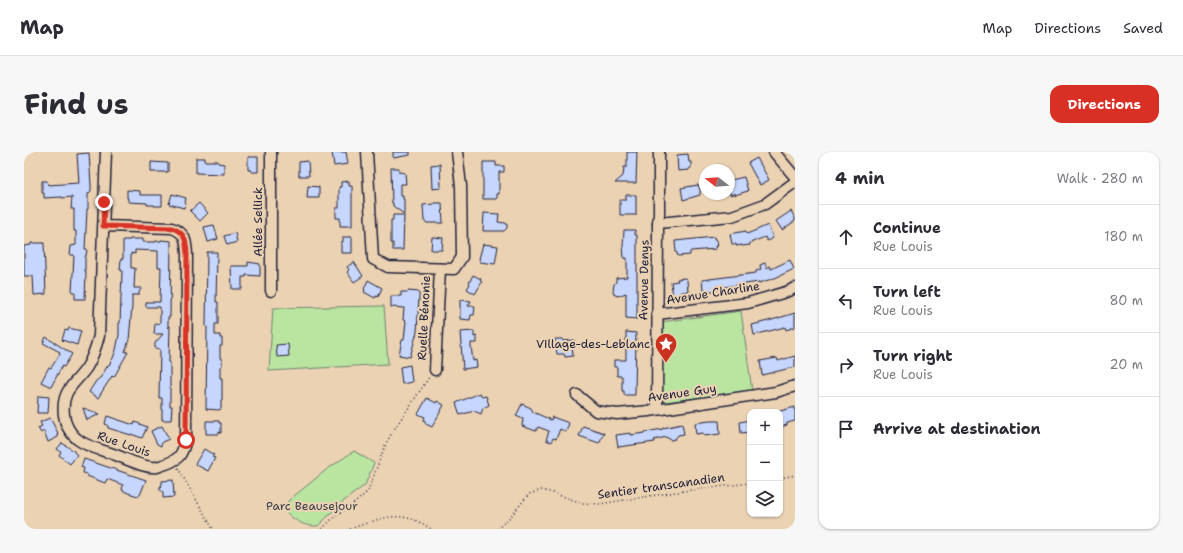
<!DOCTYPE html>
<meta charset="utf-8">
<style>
:root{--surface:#fff;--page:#f7f7f7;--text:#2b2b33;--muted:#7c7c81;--line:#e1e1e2;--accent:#d93025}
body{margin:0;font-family:"Shantell Sans",sans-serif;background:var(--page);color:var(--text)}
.controls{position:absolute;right:12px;bottom:12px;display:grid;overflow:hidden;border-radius:8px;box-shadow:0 1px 3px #0004}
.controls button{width:36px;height:36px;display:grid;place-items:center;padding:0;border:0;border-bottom:1px solid var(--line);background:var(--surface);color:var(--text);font:20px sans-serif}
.compass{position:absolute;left:675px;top:12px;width:36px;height:36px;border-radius:50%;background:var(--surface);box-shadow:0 1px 3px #0004;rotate:287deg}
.stop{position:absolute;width:12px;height:12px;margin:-9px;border:3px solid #d93025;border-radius:50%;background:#fff}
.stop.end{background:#d93025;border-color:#fff;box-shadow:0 1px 4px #0008}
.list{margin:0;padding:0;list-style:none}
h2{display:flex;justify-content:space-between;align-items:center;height:52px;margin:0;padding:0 16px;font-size:17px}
h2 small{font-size:13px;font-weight:400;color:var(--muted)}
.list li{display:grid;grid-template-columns:26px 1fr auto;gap:12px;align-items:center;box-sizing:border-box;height:64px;padding:0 16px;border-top:1px solid var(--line)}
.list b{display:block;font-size:15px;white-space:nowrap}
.list p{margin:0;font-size:13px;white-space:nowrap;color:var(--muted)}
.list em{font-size:13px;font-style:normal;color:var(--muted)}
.icon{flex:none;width:22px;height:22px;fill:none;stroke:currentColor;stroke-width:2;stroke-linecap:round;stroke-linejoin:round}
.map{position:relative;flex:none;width:771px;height:377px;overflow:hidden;border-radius:12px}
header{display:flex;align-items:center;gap:24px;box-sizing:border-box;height:56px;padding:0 20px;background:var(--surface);border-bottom:1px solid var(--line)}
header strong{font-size:19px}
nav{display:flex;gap:22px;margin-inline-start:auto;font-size:14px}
.intro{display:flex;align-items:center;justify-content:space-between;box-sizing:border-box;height:96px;padding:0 24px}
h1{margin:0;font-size:28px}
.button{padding:10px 18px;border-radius:12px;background:var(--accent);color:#fff;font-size:14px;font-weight:700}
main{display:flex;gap:24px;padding:0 24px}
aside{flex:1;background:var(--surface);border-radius:12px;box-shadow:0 1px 3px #0004}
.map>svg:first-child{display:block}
.green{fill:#bae5a1;stroke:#6e846e}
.building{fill:#c7d6fc;stroke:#22223b}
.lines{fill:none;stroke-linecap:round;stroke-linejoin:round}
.minor-casing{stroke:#22223b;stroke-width:13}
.path{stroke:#22223b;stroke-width:1.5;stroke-dasharray:1 3;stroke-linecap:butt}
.minor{stroke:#ebd2b3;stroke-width:10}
.route{stroke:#d93025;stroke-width:5}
.labels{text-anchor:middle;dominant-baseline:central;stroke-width:4;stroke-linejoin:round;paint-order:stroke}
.street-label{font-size:12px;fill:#22223b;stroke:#ebd2b3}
.poi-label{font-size:12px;fill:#22223b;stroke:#ebd2b3;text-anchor:end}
.park-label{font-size:12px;fill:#393f4a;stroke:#ebd2b3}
</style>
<header>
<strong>Map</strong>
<nav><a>Map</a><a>Directions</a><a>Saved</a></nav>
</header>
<div class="intro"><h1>Find us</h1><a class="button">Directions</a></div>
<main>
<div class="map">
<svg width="771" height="377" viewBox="0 0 771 377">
<rect width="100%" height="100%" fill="#ebd2b3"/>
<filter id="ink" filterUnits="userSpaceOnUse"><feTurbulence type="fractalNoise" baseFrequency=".025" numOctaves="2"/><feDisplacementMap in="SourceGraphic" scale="8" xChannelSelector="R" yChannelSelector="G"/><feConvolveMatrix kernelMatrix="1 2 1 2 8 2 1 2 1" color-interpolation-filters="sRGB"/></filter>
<g filter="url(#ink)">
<g class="green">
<path d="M360 154 364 212 245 219 249 156Z"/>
<path d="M717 159 728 239 641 250 637 247V170Z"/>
<path d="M330 299 350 311 341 333 316 352 294 374C281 375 271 369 262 360L264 349 302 318Z"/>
</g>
<g class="building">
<path d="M308 0H322L324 12 310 14Z"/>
<path d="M369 0H386V3L369 6Z"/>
<path d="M603 0H613L612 31H591L599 24 600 15H603Z"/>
<path d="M65 1 67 33V39L64 42V57H63L61 97H63L62 104H61V119H62L61 147H51V140H48L50 103H46L47 94 52 93V79H50V57H47L48 45 38 46V45L20 46V41H18V29H23L24 33 55 31 53 2Z"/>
<path d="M664 2 665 10H667V16H665V18L654 19 653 3Z"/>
<path d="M224 5H234V20H227V18H224Z"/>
<path d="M172 6H181V9H194V11L200 12V22L172 21Z"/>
<path d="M733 6 745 28 736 33 724 11Z"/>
<path d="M284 9 285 24H275V10Z"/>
<path d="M127 10 144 11V20H127Z"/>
<path d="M459 10H472V14H480V20H475V42H473V47H459Z"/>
<path d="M416 12 417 36 408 37 407 13Z"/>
<path d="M367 16H375V20L381 21 382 32H376V44H379V47H380V62L369 54V51H368Z"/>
<path d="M720 25 724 39 711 43V41L706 43 705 34 708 33 707 28Z"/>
<path d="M325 29V34H328V74H316V66H312V56H315V35H317V30Z"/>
<path d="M674 33 676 38V43L659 48 657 36Z"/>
<path d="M284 34 295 35V46H283Z"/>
<path d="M103 38 116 39V43H138V54H130V53H123V51L104 50V46H103Z"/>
<path d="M148 42 162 46 160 56 145 52Z"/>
<path d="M602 43H612V63H596V48H602Z"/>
<path d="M175 51 184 61 176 69 166 59Z"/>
<path d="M410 51H418L419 71H403L400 69 399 53 410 52Z"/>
<path d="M767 59 771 66V69L758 78 752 69Z"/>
<path d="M460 61 475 62 474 70 481 71 483 72V76L480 79H459Z"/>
<path d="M369 63H380L379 98H369V91H367V68H369Z"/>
<path d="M190 73 194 87 184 90 180 75Z"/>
<path d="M744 73 749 86 743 89 741 85 726 91V93L718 94V93L712 94V92H708L706 82 722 79 723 82Z"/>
<path d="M600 78H611V83H613V167L602 166V141L594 144 591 143 589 140 590 132 592 130V126L603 125V106H600L599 94Z"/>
<path d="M211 81 213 90 203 93 200 84Z"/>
<path d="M319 85H328V101H317V90H319Z"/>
<path d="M408 85 419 86 418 98H407Z"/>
<path d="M690 85 691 88H693L694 94H691L692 97 667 99 666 100V103L654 104 653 101H652L651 89Z"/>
<path d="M106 87H119V90H132V89H137V88L147 89 146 165H144V176L146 174 145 210H146V254H148L147 268H138V246H135L136 197 131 196V191L139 182H130L131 172 136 171V155H122V150H136L137 115H134V99L111 98V102L107 101V116H111L110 136H118L115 140V143H108V154L105 188 101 200H104L90 225 88 224 74 246 65 240 72 229 77 225 84 213H85L89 206 92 198 95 183V171H96L98 121V118H96L97 107H99V88H106Z"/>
<path d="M7 91H20L22 142 10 143 9 124H0V94L7 93Z"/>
<path d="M459 92 474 94 471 112 456 110V107H455Z"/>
<path d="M183 100H193L192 150H194V172H191V183H196V186H198V194H196V206H198V214L196 215V226H198V248H197V257L195 258 182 257 183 175H182Z"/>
<path d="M766 108 770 117 751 126 735 131V130L693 136 694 138 681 140V138H679L678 128 732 121V119L737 117 736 113 741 111 743 116 746 114 747 117Z"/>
<path d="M224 110 236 112V124L222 123V125H218V137H208L207 114H224Z"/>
<path d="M330 110 339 124 330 130 323 120 325 118 323 115Z"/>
<path d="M449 123 457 127 456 129 458 130 451 142 443 137 446 132 445 131Z"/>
<path d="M661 126 663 128 664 139 657 140 658 144 649 145 647 130 654 129 653 127Z"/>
<path d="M344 128 358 136 354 145 352 144 351 146 340 140 341 138 340 137Z"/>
<path d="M384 139 395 140V145L393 180 386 205 375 203 378 188H380L382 169 379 168 380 156 367 155V144H377V140H384Z"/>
<path d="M436 148 447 149 444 154H451L450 163H447L446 168 436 167Z"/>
<path d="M771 161V175L762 178 761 175 730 183 728 173 748 168Z"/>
<path d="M45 176 57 179 53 193 38 188 41 178 44 179Z"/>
<path d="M450 179V185L453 184V191H447V194L449 209 452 208 453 215 439 217 436 180Z"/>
<path d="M602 180 612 181 611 243H600V239H598V224H593V215H590V208H602Z"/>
<path d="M22 185 48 202 40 215 38 214 27 235 17 230 25 215 27 216 36 202 35 201 36 200 19 191Z"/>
<path d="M531 187H539V189L550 188 551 193H548L549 204 541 205 540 202H533Z"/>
<path d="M264 192 265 204 253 205 252 193Z"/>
<path d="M771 204V215L738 223 736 209 753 206 754 209Z"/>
<path d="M386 213 388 230 378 232 376 215Z"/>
<path d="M456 241 458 245 462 244 465 253 459 256 457 262 450 259 436 263 432 251Z"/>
<path d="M14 244 25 245 24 261H13Z"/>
<path d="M403 246 412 251 413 249 420 253 408 275 402 272 400 267 401 265 394 262Z"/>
<path d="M498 252 507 256 509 260 527 268 528 265 545 271 542 280 536 277 532 287 529 286 527 290 522 288 525 279 514 275 512 279 498 274 499 267 492 264Z"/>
<path d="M771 255V269L763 271V273L756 275V259Z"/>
<path d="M59 256 76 262 63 268Z"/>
<path d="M83 264 110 273 111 270 123 275 118 286 107 282V283L84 276V274L81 272Z"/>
<path d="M26 266 34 281 33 282 34 285 24 290 20 279 17 281 14 276 18 274 16 270Z"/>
<path d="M726 268V280L717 281 716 270Z"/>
<path d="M182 269H195V271H197V281L195 280V282H182Z"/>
<path d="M686 269H695L696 282 680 284 679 281 672 282 671 271Z"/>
<path d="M658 272 660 282 654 283 651 287 647 288 642 285 630 288 631 290 594 295 592 283 607 281V283L621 281V280L639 277V276Z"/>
<path d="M138 274 145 287 138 290 137 294 133 292 127 279Z"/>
<path d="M559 274 580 281 575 291 555 284Z"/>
<path d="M38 291 50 299V300L53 303 46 312 35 303 37 300 33 297Z"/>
<path d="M180 297 190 303 188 305 191 306 184 319 171 312Z"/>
<path d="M60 307 122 328 116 343 114 344 104 341 98 338 99 333 83 327 81 331 63 324V322L59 321 60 316 57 315Z"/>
<path d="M149 328 150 345 139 346V340L135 337 138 332V329Z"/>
</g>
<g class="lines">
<g class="minor-casing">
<g id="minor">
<path d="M343 0 349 107 364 115 430 117 438 105 437 34 433 0"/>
<path d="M750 0 771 25"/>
<path d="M634 71 708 64 741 52 771 30"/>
<path d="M79 74 148 76C162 81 162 89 163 102L162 288C158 302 156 307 142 312 139 313 136 314 133 315 121 317 101 306 89 302 78 298 63 295 53 287 46 281 41 272 40 263 37 237 51 233 63 215 69 205 72 195 75 184L82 0"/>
<path d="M247 139V0"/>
<path d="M633 162 724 151 762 140 771 136"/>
<path d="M411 218 416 117"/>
<path d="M553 243 572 259 593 262 625 259 752 240 771 234"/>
<path d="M633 257 634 71 635 62V0"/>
</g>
</g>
<g class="path">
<path d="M154 316 189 377"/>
<path d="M756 326 771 323"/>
<path d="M298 377 308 367 332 350 344 339 362 291 371 276 406 224"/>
<path d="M326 377C358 366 377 356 407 377"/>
<path d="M473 377 487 364 505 342 518 338 529 341 558 351 575 352 652 340 726 331"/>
</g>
<use href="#minor" class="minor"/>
</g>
</g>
<g class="lines" filter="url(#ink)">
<path class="route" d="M80 50 79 74 148 76C162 81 162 89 163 102L162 288"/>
</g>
<defs>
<g id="sight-pin" transform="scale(1.15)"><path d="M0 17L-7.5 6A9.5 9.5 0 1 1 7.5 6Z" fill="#c8321e" stroke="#ebd2b3"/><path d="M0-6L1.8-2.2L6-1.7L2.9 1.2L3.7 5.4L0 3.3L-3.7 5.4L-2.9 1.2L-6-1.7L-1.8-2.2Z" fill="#fff"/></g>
</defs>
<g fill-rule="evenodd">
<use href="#sight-pin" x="642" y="192"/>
</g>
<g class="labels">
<g class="street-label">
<text transform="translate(234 70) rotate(-90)">Allée Sellick</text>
<text transform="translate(620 128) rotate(-89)">Avenue Denys</text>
<text transform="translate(689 141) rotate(-9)">Avenue Charline</text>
<text transform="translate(400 166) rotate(-87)">Ruelle Bénonie</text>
<text transform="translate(658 241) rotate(-8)">Avenue Guy</text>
<text transform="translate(100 292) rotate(19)">Rue Louis</text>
<text transform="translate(637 334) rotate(-8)">Sentier transcanadien</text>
</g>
<g class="poi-label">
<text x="626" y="192">Village-des-Leblanc</text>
</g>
<g class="park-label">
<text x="288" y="354">Parc Beausejour</text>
</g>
</g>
</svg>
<div class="controls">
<button>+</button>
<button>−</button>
<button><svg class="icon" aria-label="layers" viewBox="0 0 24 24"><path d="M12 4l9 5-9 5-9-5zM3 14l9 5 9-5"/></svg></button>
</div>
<svg class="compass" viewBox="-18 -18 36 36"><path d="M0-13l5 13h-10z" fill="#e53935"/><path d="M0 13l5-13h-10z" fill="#7c7c81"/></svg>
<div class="stop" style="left:162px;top:288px"></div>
<div class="stop end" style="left:80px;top:50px"></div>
</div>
<aside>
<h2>4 min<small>Walk · 280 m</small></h2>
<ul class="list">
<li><svg class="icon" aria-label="ahead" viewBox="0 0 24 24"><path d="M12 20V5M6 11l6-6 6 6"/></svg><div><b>Continue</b><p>Rue Louis</p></div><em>180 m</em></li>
<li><svg class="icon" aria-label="left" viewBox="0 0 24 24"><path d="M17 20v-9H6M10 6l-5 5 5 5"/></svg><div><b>Turn left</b><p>Rue Louis</p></div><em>80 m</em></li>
<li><svg class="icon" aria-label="right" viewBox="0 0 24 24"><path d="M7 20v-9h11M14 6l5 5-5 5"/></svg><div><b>Turn right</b><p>Rue Louis</p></div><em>20 m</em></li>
<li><svg class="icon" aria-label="arrive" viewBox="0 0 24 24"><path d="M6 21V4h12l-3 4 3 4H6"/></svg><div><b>Arrive at destination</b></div></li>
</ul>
</aside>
</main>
